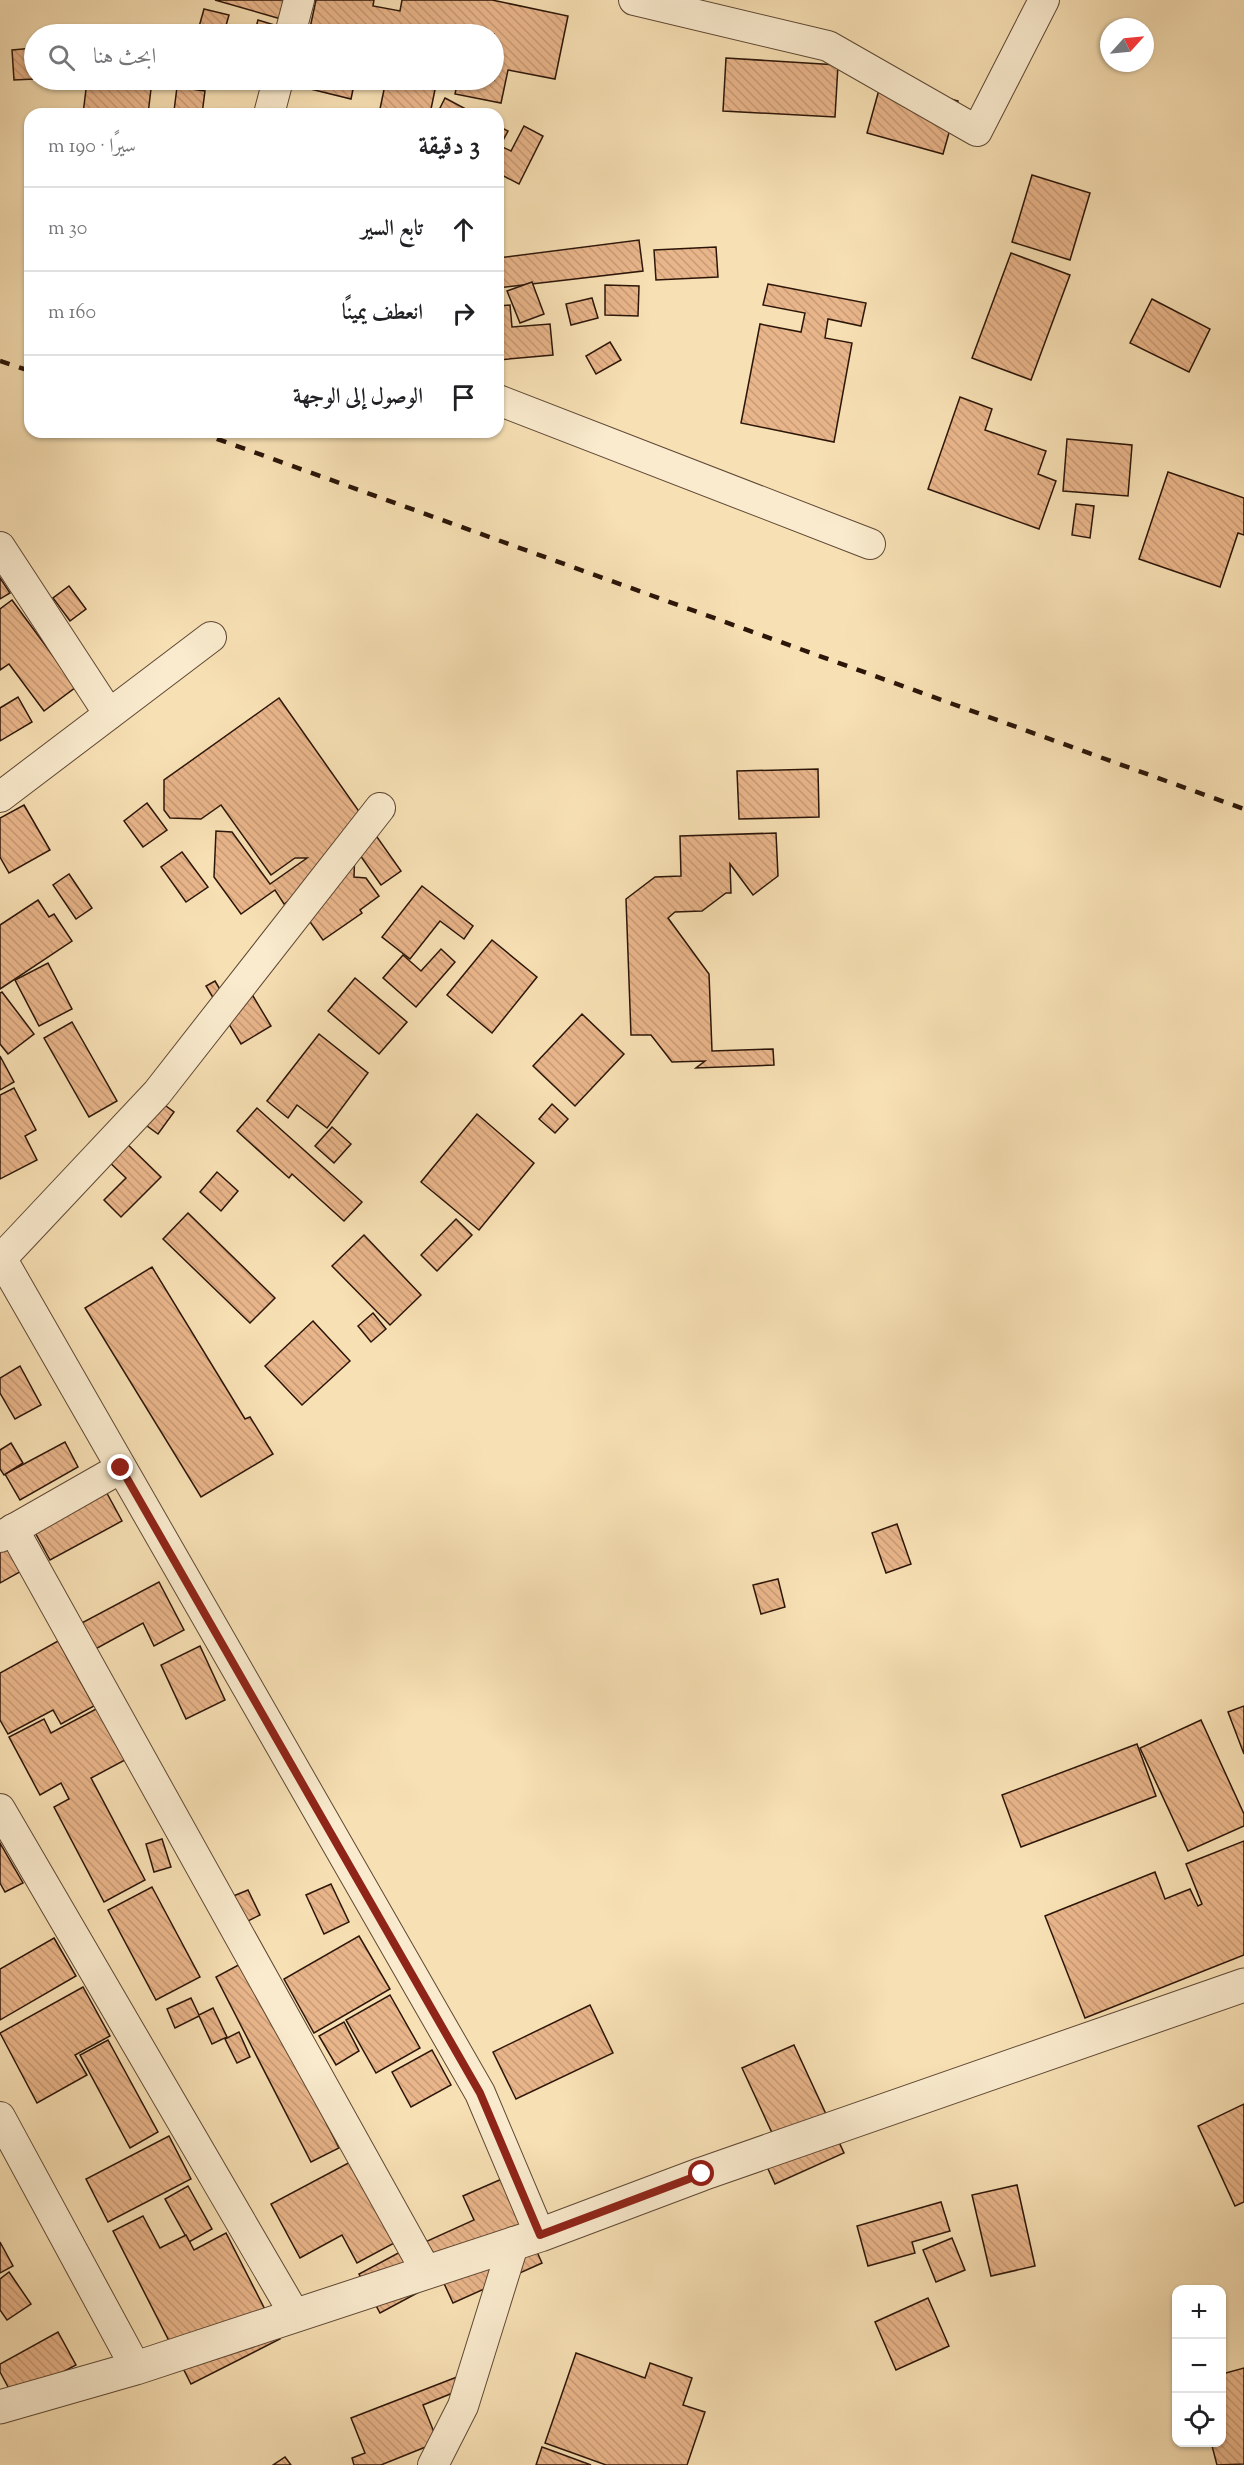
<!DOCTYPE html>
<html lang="ar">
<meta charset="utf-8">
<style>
:root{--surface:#fff;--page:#f6f6f6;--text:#202124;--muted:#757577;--line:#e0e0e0}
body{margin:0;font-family:"Sorts Mill Goudy",Amiri,serif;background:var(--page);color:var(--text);direction:rtl}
.controls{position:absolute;right:18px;bottom:18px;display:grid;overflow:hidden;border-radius:12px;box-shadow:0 2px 4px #0004}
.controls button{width:54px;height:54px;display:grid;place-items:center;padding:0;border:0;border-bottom:2px solid var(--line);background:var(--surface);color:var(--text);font:30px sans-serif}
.compass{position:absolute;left:1100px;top:18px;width:54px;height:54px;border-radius:50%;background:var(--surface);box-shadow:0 2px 4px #0004;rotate:63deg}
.stop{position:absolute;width:18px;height:18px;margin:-14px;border:4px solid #8f2418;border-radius:50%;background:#fff}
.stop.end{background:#8f2418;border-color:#fff;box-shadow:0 2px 6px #0008}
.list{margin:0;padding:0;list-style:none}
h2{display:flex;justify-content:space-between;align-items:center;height:78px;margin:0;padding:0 24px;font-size:26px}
h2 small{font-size:20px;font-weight:400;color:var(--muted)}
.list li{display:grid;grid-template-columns:39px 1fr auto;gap:18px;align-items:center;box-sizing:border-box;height:84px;padding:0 24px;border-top:2px solid var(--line)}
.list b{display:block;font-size:22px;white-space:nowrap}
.list em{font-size:20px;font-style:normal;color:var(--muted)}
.icon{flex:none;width:33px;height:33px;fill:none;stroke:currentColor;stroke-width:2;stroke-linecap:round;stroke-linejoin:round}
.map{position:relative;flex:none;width:1244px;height:2465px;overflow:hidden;direction:ltr}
.search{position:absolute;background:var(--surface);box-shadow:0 2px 4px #0004;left:24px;top:24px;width:480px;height:66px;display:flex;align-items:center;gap:15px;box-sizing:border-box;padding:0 21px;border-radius:33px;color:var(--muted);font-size:22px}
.panel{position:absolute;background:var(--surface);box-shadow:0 2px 4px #0004;left:24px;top:108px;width:480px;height:330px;border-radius:18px;direction:rtl}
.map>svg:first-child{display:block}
.building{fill:url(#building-back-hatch);stroke:#2c1609;stroke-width:1.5}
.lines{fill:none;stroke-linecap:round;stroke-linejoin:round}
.minor-casing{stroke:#5f4834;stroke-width:32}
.tertiary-casing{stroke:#5f4834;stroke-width:35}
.minor{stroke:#faebce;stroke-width:30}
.tertiary{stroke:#faebce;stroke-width:33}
.rail{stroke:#2c1609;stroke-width:4.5;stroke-dasharray:10 10;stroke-linecap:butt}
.route{stroke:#8f2418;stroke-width:8}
</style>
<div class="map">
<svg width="1244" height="2465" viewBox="0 0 1244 2465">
<defs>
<pattern id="building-back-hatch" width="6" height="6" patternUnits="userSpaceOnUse" patternTransform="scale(1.5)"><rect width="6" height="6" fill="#e9b58a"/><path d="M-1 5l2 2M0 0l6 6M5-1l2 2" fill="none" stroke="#c89b76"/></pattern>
</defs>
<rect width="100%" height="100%" fill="#f7e0b4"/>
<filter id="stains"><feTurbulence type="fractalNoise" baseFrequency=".00333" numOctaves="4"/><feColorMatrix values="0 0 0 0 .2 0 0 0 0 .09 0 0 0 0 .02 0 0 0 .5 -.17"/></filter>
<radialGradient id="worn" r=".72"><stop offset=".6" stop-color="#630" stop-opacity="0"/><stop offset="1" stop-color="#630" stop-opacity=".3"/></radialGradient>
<g class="building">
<path d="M215 0H286L281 19Z"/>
<path d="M316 0H374L373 6 400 11 402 0H492L568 16 555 79 508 70 501 103 455 94 458 80H494V34H339L310 28Z"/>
<path d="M204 9 229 15 225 29 245 34H197Z"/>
<path d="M258 20 281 27 279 34H254Z"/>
<path d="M34 48V79L14 80 12 50Z"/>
<path d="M726 58 838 65 835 117 723 111Z"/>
<path d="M882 79 958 101 943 154 867 133Z"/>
<path d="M291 80H355L351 99 290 84Z"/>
<path d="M386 80H437L430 114H405L380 109Z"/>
<path d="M87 81 151 89 148 114H83Z"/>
<path d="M177 87 205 91 202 114 174 111Z"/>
<path d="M445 98 475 114H437Z"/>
<path d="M498 126 508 131 500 146 511 151 524 126 543 136 519 184 498 173Z"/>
<path d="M1032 175 1090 193 1070 260 1012 242Z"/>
<path d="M639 240 643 271 498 288V258Z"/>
<path d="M716 247 718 277 656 280 654 250Z"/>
<path d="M1011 253 1070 275 1031 380 972 358Z"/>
<path d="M532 282 544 314 520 323 507 291Z"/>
<path d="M768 284 866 303 861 326 828 319 825 338 852 343 834 442 741 423 760 324 801 332 805 313 763 305Z"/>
<path d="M605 285 639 286 638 316 605 315Z"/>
<path d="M592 298 598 318 571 325 566 304Z"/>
<path d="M1152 299 1210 329 1189 372 1130 343Z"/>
<path d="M510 305 512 327 550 324 553 355 498 360V306Z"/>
<path d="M610 342 621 360 596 374 586 356Z"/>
<path d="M960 397 992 409 985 430 1046 451 1038 474 1056 481 1039 529 928 489Z"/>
<path d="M1067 439 1132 445 1128 496 1063 491Z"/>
<path d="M1168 472 1244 498V535L1238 533 1220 587 1139 559Z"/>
<path d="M1076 504 1094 506 1090 538 1072 535Z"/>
<path d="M0 578 10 593 0 599Z"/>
<path d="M69 586 86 609 70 621 53 598Z"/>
<path d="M12 600 76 687 44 711 9 664 0 670V609Z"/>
<path d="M18 697 32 722 0 741V708Z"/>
<path d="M279 698 401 871 381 885 355 848 354 877 366 878 379 896 360 910 362 913 323 940 293 898 284 904 275 890 241 914 214 877 216 831 232 832 270 884 307 858H295L271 875 221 805 201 819 170 818 164 810V780Z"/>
<path d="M818 769 819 817 739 819 737 771Z"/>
<path d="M147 803 167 830 143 847 124 821Z"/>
<path d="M24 805 50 850 9 873 0 857V818Z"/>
<path d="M776 833 778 876 753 895 730 864 731 893H726L702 911 675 912 668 918 709 974 712 1051 773 1049 774 1065 696 1068 705 1061 672 1062 651 1035H631L626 899 655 877 681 876 680 836Z"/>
<path d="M182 852 208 887 186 902 161 867Z"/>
<path d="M69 874 92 908 76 919 53 885Z"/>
<path d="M422 886 473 926 464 939 440 921 410 959 382 937Z"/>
<path d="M38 900 49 917 54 914 72 941 0 989V925Z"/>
<path d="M492 940 537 977 492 1033 447 995Z"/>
<path d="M441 949 455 962 416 1007 383 978 403 955 421 971Z"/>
<path d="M48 963 72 1009 39 1026 15 980Z"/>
<path d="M355 978 407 1022 379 1054 328 1011Z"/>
<path d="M215 981 231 1008 253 996 271 1026 241 1044 206 986Z"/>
<path d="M2 992 34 1034 8 1054 0 1044V993Z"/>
<path d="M582 1014 624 1054 575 1106 533 1066Z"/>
<path d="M72 1022 117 1101 89 1117 44 1038Z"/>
<path d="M319 1034 368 1073 327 1128 297 1105 288 1118 267 1101Z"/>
<path d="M0 1056 14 1082 0 1090Z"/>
<path d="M14 1088 36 1130 25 1136 37 1160 0 1179V1095Z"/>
<path d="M155 1098 174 1112 158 1134 139 1120Z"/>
<path d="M552 1104 568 1119 555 1133 539 1119Z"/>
<path d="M257 1108 362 1202 344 1221 292 1174 289 1178 237 1131Z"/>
<path d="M477 1114 534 1163 479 1230 421 1182Z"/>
<path d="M332 1127 351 1144 334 1163 315 1146Z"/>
<path d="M123 1140 161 1177 121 1217 104 1200 126 1178 105 1158Z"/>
<path d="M217 1172 238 1191 221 1211 200 1192Z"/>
<path d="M188 1213 275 1298 250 1323 163 1239Z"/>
<path d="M456 1219 472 1235 437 1271 421 1255Z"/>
<path d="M364 1235 421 1295 390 1325 332 1266Z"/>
<path d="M152 1267 245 1419 250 1417 273 1454 201 1497 85 1308Z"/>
<path d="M373 1313 386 1329 371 1342 358 1326Z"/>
<path d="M313 1321 350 1361 302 1405 265 1366Z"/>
<path d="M20 1366 41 1405 15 1419 0 1393V1378Z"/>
<path d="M65 1442 78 1467 20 1500 5 1474Z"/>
<path d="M11 1443 23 1463 4 1475 0 1469V1450Z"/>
<path d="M97 1475 122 1521 50 1560 25 1514Z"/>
<path d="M897 1524 911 1564 886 1573 872 1533Z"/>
<path d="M0 1529 34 1564 0 1583Z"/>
<path d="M778 1579 785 1607 761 1614 753 1585Z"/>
<path d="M159 1582 184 1630 154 1646 143 1623 90 1652 76 1626Z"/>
<path d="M58 1641 94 1706 61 1724 53 1710 8 1734 0 1720V1673Z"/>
<path d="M200 1646 225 1700 186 1719 161 1665Z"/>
<path d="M1244 1706V1754L1228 1712Z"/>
<path d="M98 1708 125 1760 91 1778 145 1880 104 1902 54 1807 69 1799 61 1783 40 1795 9 1737 44 1719 51 1733Z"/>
<path d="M1201 1720 1244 1814V1826L1188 1851 1140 1748Z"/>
<path d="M1137 1744 1156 1796 1021 1847 1002 1795Z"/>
<path d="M162 1839 171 1867 154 1872 146 1844Z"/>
<path d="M1244 1841V1955L1085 2018 1045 1916 1155 1872 1165 1899 1190 1889 1198 1906 1202 1904 1186 1864Z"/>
<path d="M0 1843 23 1883 5 1892 0 1883Z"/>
<path d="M331 1884 349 1922 324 1934 306 1895Z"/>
<path d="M152 1887 200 1977 156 2000 108 1910Z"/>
<path d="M248 1890 260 1915 244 1923 231 1897Z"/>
<path d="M359 1936 390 1989 314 2033 284 1979Z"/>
<path d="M54 1938 76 1976 0 2020V1969Z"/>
<path d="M244 1962 339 2148 311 2162 216 1977Z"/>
<path d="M83 1987 110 2036 75 2055 87 2075 37 2103 0 2033Z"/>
<path d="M390 1995 420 2048 376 2073 346 2020Z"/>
<path d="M191 1998 199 2015 213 2008 227 2037 212 2044 199 2016 175 2028 167 2009Z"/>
<path d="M590 2005 613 2053 516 2099 493 2052Z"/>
<path d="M344 2022 359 2051 336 2065 319 2036Z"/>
<path d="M239 2032 250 2057 237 2063 225 2039Z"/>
<path d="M108 2040 158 2132 130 2148 80 2055Z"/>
<path d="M794 2045 844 2153 775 2184 762 2156 779 2148 742 2068Z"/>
<path d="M432 2050 451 2085 411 2107 392 2072Z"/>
<path d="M1244 2104V2202L1235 2206 1198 2126Z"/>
<path d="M169 2136 191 2179 108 2222 86 2179Z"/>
<path d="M354 2160 398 2241 357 2263 342 2235 300 2258 271 2204Z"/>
<path d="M504 2178 542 2263 453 2303 425 2242 474 2220 463 2196Z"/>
<path d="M1017 2185 1035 2266 991 2276 972 2195Z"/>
<path d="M188 2186 212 2229 189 2242 165 2199Z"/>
<path d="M941 2202 950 2231 912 2242 915 2253 868 2266 857 2226Z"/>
<path d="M143 2216 160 2248 186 2235 194 2250 226 2233 280 2339 191 2384 113 2231Z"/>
<path d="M952 2238 965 2270 936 2282 923 2250Z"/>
<path d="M0 2242 13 2266 0 2273Z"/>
<path d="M402 2251 423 2290 380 2313 359 2274Z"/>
<path d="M9 2272 31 2304 7 2320 0 2310V2279Z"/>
<path d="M928 2298 949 2346 896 2370 875 2322Z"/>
<path d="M58 2332 76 2365 14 2398 0 2372V2364Z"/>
<path d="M576 2353 645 2378 650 2363 692 2378 683 2405 705 2412 687 2465H606L545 2443Z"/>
<path d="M1244 2368V2464L1217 2465 1211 2442H1222V2374Z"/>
<path d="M475 2370 480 2382 423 2405 438 2442 381 2465H354L352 2458 365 2453 351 2418Z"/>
<path d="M542 2447 591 2465H536Z"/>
<path d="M285 2457 291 2465H273Z"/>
</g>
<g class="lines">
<g class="minor-casing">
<g id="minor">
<path d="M634 0 828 46 977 131 1044 0"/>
<path d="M290 34 299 0"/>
<path d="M269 114 278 80"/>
<path d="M498 400 870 544"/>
<path d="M0 547 109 714"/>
<path d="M0 797 211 637"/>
<path d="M0 1256 480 2093 540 2235"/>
<path d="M0 1260 157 1093 380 808"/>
<path d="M13 1529 426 2271"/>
<path d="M0 1537 121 1468"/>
<path d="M0 1809 295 2315"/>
<path d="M0 2117 136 2368"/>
<path d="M433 2465 463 2406 514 2242"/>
</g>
</g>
<g class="tertiary-casing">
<path id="tertiary" d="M0 2407 136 2368 540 2235 702 2174 1244 1985"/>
</g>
<use href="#minor" class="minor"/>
<use href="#tertiary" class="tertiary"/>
<g class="rail">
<path d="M0 361 30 371"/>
<path d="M198 432 1244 809"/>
</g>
</g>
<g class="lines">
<path class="route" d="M121 1468 480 2093 540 2235 702 2174"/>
</g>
<rect width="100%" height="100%" filter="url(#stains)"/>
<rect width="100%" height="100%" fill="url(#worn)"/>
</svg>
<div class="controls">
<button>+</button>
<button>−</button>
<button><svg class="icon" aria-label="locate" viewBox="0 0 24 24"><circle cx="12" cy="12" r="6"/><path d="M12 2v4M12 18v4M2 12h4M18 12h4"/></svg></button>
</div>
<svg class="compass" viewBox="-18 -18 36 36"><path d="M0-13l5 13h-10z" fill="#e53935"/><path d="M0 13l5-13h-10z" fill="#757577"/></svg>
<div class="stop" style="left:702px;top:2174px"></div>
<div class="stop end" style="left:121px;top:1468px"></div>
<div class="search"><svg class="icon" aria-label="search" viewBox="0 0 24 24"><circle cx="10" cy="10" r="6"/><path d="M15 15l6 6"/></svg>ابحث هنا</div>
<section class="panel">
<h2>3 دقيقة<small>سيرًا · 190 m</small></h2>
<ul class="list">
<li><svg class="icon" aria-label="ahead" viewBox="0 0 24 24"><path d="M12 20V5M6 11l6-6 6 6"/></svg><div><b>تابع السير</b></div><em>30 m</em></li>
<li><svg class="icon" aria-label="right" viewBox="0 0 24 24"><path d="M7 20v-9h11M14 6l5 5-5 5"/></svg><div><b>انعطف يمينًا</b></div><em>160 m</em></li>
<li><svg class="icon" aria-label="arrive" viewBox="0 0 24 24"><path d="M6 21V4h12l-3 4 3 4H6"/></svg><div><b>الوصول إلى الوجهة</b></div></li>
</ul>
</section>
</div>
